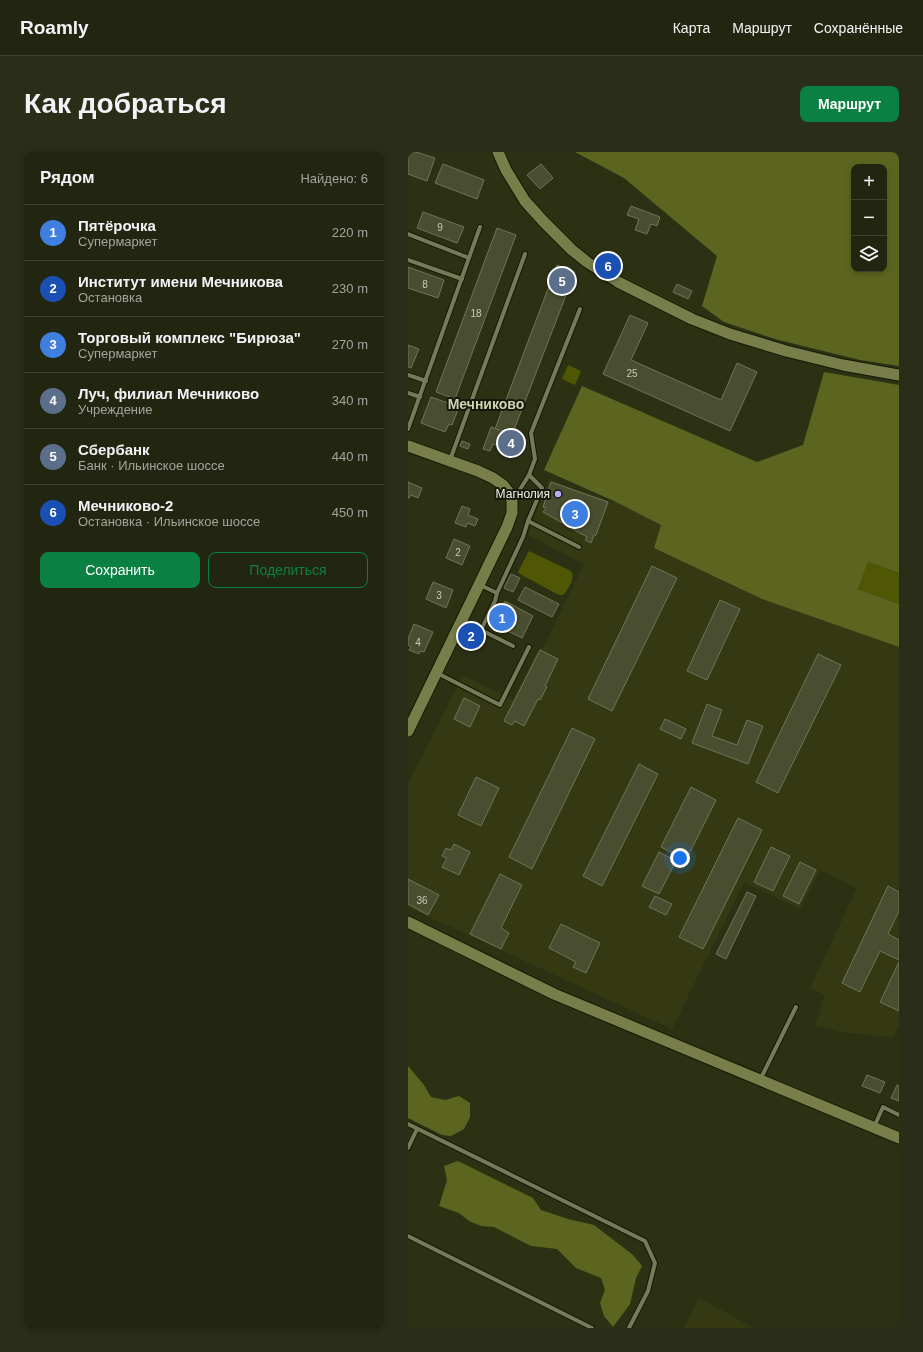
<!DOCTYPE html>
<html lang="ru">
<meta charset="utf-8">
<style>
:root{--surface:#22250f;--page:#2a2d18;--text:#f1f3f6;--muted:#a2a59e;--line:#3f422f;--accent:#0b8043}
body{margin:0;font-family:Arial,sans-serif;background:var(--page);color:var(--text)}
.controls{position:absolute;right:12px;top:12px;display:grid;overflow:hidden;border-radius:8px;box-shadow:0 2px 6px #0003}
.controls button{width:36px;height:36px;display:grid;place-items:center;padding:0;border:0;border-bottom:1px solid var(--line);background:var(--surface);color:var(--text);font:20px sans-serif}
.you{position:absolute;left:272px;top:706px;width:14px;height:14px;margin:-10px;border:3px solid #fff;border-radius:50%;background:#1a73e8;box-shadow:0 0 0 6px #1a73e833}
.badge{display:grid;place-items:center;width:26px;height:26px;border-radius:50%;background:var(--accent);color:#fff;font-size:13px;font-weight:700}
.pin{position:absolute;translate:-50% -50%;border:2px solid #fff;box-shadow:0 1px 4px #0006}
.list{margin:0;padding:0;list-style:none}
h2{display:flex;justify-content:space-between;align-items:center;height:52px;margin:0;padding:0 16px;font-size:17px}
h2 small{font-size:13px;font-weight:400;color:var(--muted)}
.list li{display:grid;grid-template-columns:26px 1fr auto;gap:12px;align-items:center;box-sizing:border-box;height:56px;padding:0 16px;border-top:1px solid var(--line)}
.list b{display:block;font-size:15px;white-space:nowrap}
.list p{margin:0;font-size:13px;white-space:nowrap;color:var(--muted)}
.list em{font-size:13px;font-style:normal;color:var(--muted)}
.actions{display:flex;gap:8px;padding:12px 16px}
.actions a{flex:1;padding:9px 0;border:1px solid var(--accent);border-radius:8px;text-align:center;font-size:14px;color:var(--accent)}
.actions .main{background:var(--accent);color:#fff}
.icon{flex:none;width:22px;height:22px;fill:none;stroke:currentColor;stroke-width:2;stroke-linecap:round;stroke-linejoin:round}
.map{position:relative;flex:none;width:491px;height:1176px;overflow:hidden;border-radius:8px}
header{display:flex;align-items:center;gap:24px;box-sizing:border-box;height:56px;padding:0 20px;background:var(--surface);border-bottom:1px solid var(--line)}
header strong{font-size:19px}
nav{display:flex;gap:22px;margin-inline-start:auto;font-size:14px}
.intro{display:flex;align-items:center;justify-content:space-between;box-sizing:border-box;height:96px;padding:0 24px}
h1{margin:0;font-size:28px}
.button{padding:10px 18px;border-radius:8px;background:var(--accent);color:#fff;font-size:14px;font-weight:700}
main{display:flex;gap:24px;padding:0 24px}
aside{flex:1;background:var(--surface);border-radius:8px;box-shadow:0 2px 6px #0003}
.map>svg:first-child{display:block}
.built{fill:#343914}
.green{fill:#4f5705}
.forest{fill:#5c651f;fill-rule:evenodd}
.building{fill:#494e31;stroke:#6f7556}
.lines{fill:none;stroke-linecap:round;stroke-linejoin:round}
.lane-casing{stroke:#161900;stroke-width:6}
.secondary-casing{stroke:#161900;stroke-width:13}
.lane{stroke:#757a5b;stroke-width:4}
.secondary{stroke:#787e4a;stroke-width:11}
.poi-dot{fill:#bda9f5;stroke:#16180b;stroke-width:1.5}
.labels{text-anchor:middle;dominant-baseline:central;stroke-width:4;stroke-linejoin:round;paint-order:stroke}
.number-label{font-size:10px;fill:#c7cbb6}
.poi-label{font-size:12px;fill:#f1f5e3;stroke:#16180b;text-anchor:end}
.quarter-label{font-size:14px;font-weight:bold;fill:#ced4b2;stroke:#16180b}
</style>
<header>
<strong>Roamly</strong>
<nav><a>Карта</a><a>Маршрут</a><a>Сохранённые</a></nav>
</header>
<div class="intro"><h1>Как добраться</h1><a class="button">Маршрут</a></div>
<main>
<aside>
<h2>Рядом<small>Найдено: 6</small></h2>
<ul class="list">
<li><span class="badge" style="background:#3f7fe0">1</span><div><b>Пятёрочка</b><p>Супермаркет</p></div><em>220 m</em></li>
<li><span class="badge" style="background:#1a4fb4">2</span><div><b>Институт имени Мечникова</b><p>Остановка</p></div><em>230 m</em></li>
<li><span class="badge" style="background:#3f7fe0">3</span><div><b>Торговый комплекс &quot;Бирюза&quot;</b><p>Супермаркет</p></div><em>270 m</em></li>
<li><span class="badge" style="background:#5c6f8a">4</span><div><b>Луч, филиал Мечниково</b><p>Учреждение</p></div><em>340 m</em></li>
<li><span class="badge" style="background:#5c6f8a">5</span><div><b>Сбербанк</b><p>Банк · Ильинское шоссе</p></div><em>440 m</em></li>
<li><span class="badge" style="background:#1a4fb4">6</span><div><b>Мечниково-2</b><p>Остановка · Ильинское шоссе</p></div><em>450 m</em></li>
</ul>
<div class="actions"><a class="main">Сохранить</a><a>Поделиться</a></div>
</aside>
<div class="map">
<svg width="491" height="1176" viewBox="0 0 491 1176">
<rect width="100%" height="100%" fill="#2d3114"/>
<g class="built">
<path d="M141 327 205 351 206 349 253 373 246 396 354 447 491 495V875L485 885 431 880 407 873 417 843 402 836 449 736 412 718 392 757 336 730 264 877 0 755V632L55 523 105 548 132 495 135 496 176 412 120 383Z"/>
<path d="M291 1146 346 1176H276Z"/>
</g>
<g class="green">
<path d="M160 213 173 219 167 233 154 227Z"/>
<path d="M121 399 163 419C168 425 160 438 155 443H151L110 421 111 418Z"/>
<path d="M460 410 491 421V452L450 437Z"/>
</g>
<g class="forest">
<path d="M167 0H491V214L452 208 367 187 316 170 294 154 309 104 216 26ZM446 15H476V117H446Z"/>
<path d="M416 220 491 233V421L460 410 450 437 491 452V495L354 447 246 396 253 373 206 349 136 318 174 234 349 310 395 293Z"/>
<path d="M0 914 16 933 23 945 37 948 51 944 62 951V965L56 977 43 984 34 983 0 966Z"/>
<path d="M50 1009 125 1046 133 1058 160 1067 186 1073 225 1103 234 1114 228 1126 222 1152 205 1175 196 1164 192 1151 197 1138 193 1126 168 1116 149 1097 123 1094 86 1075 73 1074 61 1069 51 1061 31 1054 39 1028 36 1014Z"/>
</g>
<g class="building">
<path d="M0 0H8L27 6 19 29 0 22Z"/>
<path d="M35 12 76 28 69 47 27 31Z"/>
<path d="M133 12 145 26 132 37 119 23Z"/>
<path d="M223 54 252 65 249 74 243 72 239 82 227 78 231 67 219 63Z"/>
<path d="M15 60 56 75 49 91 9 76Z"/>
<path d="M89 76 108 83 47 247 28 240Z"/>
<path d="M149 113 167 120 104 283 87 277Z"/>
<path d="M0 115 36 128 30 146 0 136Z"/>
<path d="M269 132 284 139 280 147 265 140Z"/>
<path d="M222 163 240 171 223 208 313 248 329 211 349 220 322 279 195 222Z"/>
<path d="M0 193 11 197 3 216 0 215Z"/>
<path d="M23 245 51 255 44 273 41 272 37 280 13 271Z"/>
<path d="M83 275 118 288 112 302 85 292 82 299 75 297Z"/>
<path d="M54 289 62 292 60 297 52 294Z"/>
<path d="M0 330 14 336 10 346 3 343 1 346H0Z"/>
<path d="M143 330 200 350 188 383H186L183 391 177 388 179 385 135 360 138 356 135 355Z"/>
<path d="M54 354 62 357 60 363 70 367 67 374 59 371 58 375 47 371Z"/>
<path d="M46 387 62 394 54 413 38 406Z"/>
<path d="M244 414 269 426 204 559 180 547Z"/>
<path d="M103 422 112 426 105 440 96 436Z"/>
<path d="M25 430 45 438 38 456 18 447Z"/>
<path d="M117 435 151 452 144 465 110 448Z"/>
<path d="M312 448 332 457 299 528 279 519Z"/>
<path d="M97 449 125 464 114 486 85 472Z"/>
<path d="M6 472 25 480 16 500 12 499 11 502 1 498 3 495 0 493V487Z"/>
<path d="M132 498 150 507 137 534 139 535 132 548 130 547 116 574 107 569 104 573 96 569Z"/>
<path d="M410 502 433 513 370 641 348 630Z"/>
<path d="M56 546 72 554 62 575 46 567Z"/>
<path d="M299 552 314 558 304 584 329 593 339 568 355 574 340 612 284 591Z"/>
<path d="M257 567 278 577 273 587 252 577Z"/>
<path d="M164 576 187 587 124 717 101 705Z"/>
<path d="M231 612 250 622 194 734 175 724Z"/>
<path d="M68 625 91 636 73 674 50 663Z"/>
<path d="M283 635 308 648 278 708 253 695Z"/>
<path d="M330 666 354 678 295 797 271 785Z"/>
<path d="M46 692 62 700 51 723 34 715 39 706 34 704 38 696 43 698Z"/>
<path d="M363 695 382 704 365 739 346 730Z"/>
<path d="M251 700 268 709 251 742 234 734Z"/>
<path d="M392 710 408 718 391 752 375 744Z"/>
<path d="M92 722 114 733 93 776 101 781 93 797 62 782Z"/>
<path d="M0 727 31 743 20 763 0 752Z"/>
<path d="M480 734 491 740V759L480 782 491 788V808L472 799 452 840 434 831Z"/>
<path d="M339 740 348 744 318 807 308 802Z"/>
<path d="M247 744 264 752 258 763 241 755Z"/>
<path d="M153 772 192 791 178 821 165 815 168 810 141 796Z"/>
<path d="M491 810V859L472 850Z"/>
<path d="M459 923 477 930 472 941 454 934Z"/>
<path d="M489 933 491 934V949L483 946Z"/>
</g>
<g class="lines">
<g class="lane-casing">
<g id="lane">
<path d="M0 82 61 106"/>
<path d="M0 108 54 127"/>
<path d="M0 223 18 229"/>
<path d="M0 241 12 245"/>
<path d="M0 277 72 75"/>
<path d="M42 308 117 102"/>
<path d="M106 347 121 323 127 307 123 281 172 157"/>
<path d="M120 369 171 395"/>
<path d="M72 433 89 441 115 385 120 369 134 336 121 323"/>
<path d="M89 441 87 449 73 478 105 494"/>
<path d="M29 521 92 553 121 495"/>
<path d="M352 928 388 855"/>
<path d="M0 972 237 1089 247 1111 240 1139 221 1176"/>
<path d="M466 975 475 955 491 963"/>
<path d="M0 996 9 977"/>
<path d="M0 1084 184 1176"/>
</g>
</g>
<g class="secondary-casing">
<g id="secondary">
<path d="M90 0 98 18 117 49 135 69 164 98 179 110 210 130 284 167 322 182 378 199 435 213 491 223"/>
<path d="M0 294 70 319 85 326 95 333 102 342 104 349V361L99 375 0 579"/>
<path d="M0 770 146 842 491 986"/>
</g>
</g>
<use href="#lane" class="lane"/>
<use href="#secondary" class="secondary"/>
</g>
<circle class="poi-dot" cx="150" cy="342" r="4"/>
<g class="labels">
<g class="number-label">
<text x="32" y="75">9</text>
<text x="17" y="132">8</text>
<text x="68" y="161">18</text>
<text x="224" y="221">25</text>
<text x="50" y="400">2</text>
<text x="31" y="443">3</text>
<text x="10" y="490">4</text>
<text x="14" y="748">36</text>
</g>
<g class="poi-label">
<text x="142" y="342">Магнолия</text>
</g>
<g class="quarter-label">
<text x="78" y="252">Мечниково</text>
</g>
</g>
</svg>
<div class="controls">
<button>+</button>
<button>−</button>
<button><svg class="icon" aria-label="layers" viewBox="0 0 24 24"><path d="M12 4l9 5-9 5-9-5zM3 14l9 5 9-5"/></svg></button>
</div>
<div class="you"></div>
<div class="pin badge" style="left:94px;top:466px;background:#3f7fe0">1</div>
<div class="pin badge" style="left:63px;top:484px;background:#1a4fb4">2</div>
<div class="pin badge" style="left:167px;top:362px;background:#3f7fe0">3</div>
<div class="pin badge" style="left:103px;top:291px;background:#5c6f8a">4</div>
<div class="pin badge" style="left:154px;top:129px;background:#5c6f8a">5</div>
<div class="pin badge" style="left:200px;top:114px;background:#1a4fb4">6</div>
</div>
</main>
